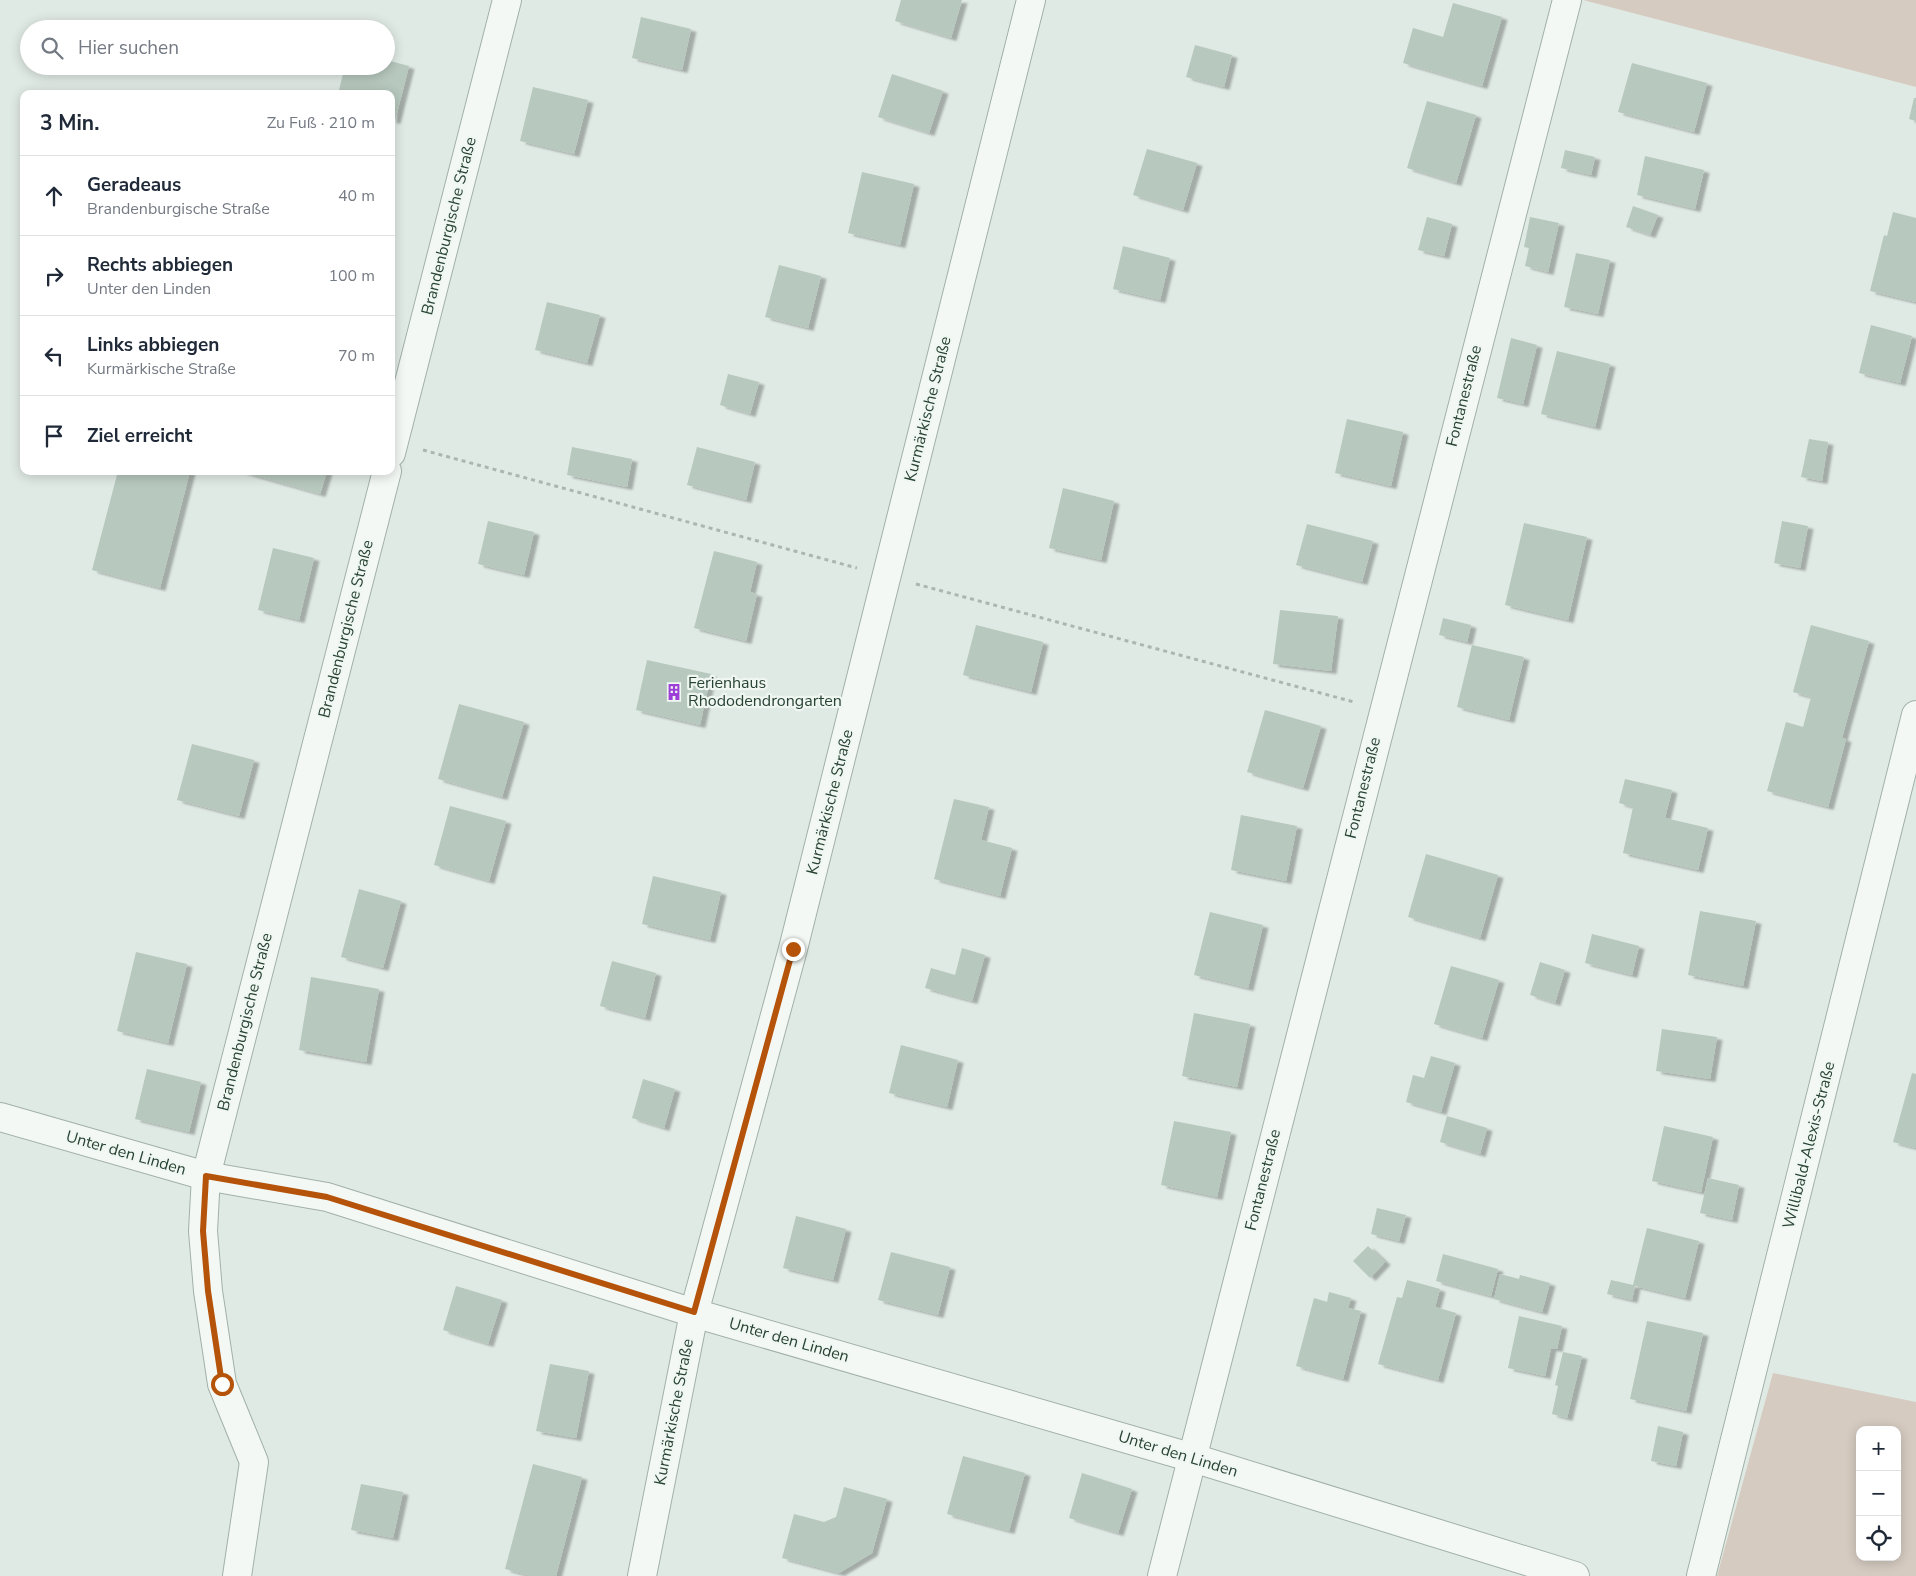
<!DOCTYPE html>
<html lang="de">
<meta charset="utf-8">
<style>
:root{--surface:#fff;--page:#f2f2f3;--text:#1f2937;--muted:#747a83;--line:#e0e1e3}
body{margin:0;font-family:"Nunito Sans",sans-serif;background:var(--page);color:var(--text)}
.controls{position:absolute;right:15px;bottom:15px;display:grid;overflow:hidden;border-radius:10px;box-shadow:0 2px 12px #0003}
.controls button{width:45px;height:45px;display:grid;place-items:center;padding:0;border:0;border-bottom:1px solid var(--line);background:var(--surface);color:var(--text);font:25px sans-serif}
.stop{position:absolute;width:15px;height:15px;margin:-11px;border:4px solid #b45309;border-radius:50%;background:#fff}
.stop.end{background:#b45309;border-color:#fff;box-shadow:0 1px 5px #0008}
.list{margin:0;padding:0;list-style:none}
h2{display:flex;justify-content:space-between;align-items:center;height:65px;margin:0;padding:0 20px;font-size:21px}
h2 small{font-size:16px;font-weight:400;color:var(--muted)}
.list li{display:grid;grid-template-columns:32px 1fr auto;gap:15px;align-items:center;box-sizing:border-box;height:80px;padding:0 20px;border-top:1px solid var(--line)}
.list b{display:block;font-size:19px;white-space:nowrap}
.list p{margin:0;font-size:16px;white-space:nowrap;color:var(--muted)}
.list em{font-size:16px;font-style:normal;color:var(--muted)}
.icon{flex:none;width:28px;height:28px;fill:none;stroke:currentColor;stroke-width:2;stroke-linecap:round;stroke-linejoin:round}
.map{position:relative;flex:none;width:1916px;height:1576px;overflow:hidden}
.search{position:absolute;background:var(--surface);box-shadow:0 2px 12px #0003;left:20px;top:20px;width:375px;height:55px;display:flex;align-items:center;gap:12px;box-sizing:border-box;padding:0 18px;border-radius:28px;color:var(--muted);font-size:19px}
.panel{position:absolute;background:var(--surface);box-shadow:0 2px 12px #0003;left:20px;top:90px;width:375px;height:385px;border-radius:10px}
.map>svg:first-child{display:block}
.green{fill:#d5cbc1;fill-rule:evenodd}
.building{fill:#b7c8be;filter:url(#shadow)}
.lines{fill:none;stroke-linecap:round;stroke-linejoin:round}
.street-casing{stroke:#a1b1a8;stroke-width:30}
.path{stroke:#aab7af;stroke-width:3;stroke-dasharray:4 4;stroke-linecap:butt}
.street{stroke:#f3f8f5;stroke-width:28}
.route{stroke:#b45309;stroke-width:6}
.labels{text-anchor:middle;dominant-baseline:central;stroke-width:4.5;stroke-linejoin:round;paint-order:stroke}
.street-label{font-size:16px;fill:#284333;stroke:#f0f7f3}
.poi-label{font-size:16px;fill:#284333;stroke:#f0f7f3;text-anchor:start}
</style>
<div class="map">
<svg width="1916" height="1576" viewBox="0 0 1916 1576">
<defs>
<filter id="shadow"><feDropShadow dx="5.5" dy="3" stdDeviation="1" flood-color="#0004"/></filter>
</defs>
<rect width="100%" height="100%" fill="#e0eae4"/>
<g class="green">
<path d="M1583 0H1916V87Z"/>
<path d="M1773 1373 1916 1402V1576H1717ZM1860 1430H1897V1557H1860Z"/>
</g>
<g class="building">
<path d="M901 0H962L951 38 895 21Z"/>
<path d="M1453 3 1502 17 1482 86 1403 63 1413 28 1443 37Z"/>
<path d="M641 17 691 29 682 70 632 58Z"/>
<path d="M1195 45 1232 55 1224 87 1186 77Z"/>
<path d="M386 60 409 66 395 121 391 120V94H338L345 66H386Z"/>
<path d="M1632 63 1707 83 1694 132 1618 112Z"/>
<path d="M892 74 943 91 929 133 878 117Z"/>
<path d="M533 87 588 100 574 154 520 141Z"/>
<path d="M1914 98H1916V121L1909 119Z"/>
<path d="M1427 101 1476 115 1456 183 1407 168Z"/>
<path d="M1147 149 1197 163 1183 210 1133 195Z"/>
<path d="M1565 150 1595 157 1591 175 1561 168Z"/>
<path d="M1645 156 1704 170 1695 209 1637 195Z"/>
<path d="M862 172 914 184 900 245 848 233Z"/>
<path d="M1633 206 1658 215 1650 235 1626 227Z"/>
<path d="M1893 212 1916 218V302L1870 291 1884 235 1887 236Z"/>
<path d="M1427 217 1452 224 1444 256 1418 250Z"/>
<path d="M1530 217 1559 223 1548 272 1525 266 1529 248 1524 247Z"/>
<path d="M1123 246 1170 258 1160 300 1113 289Z"/>
<path d="M1576 253 1610 260 1598 314 1564 307Z"/>
<path d="M779 265 821 276 808 328 765 317Z"/>
<path d="M547 302 600 315 587 363 535 350Z"/>
<path d="M1871 325 1912 336 1900 383 1859 373Z"/>
<path d="M1511 338 1537 345 1523 404 1497 398Z"/>
<path d="M1557 351 1610 364 1595 427 1541 414Z"/>
<path d="M728 374 759 382 750 414 720 405Z"/>
<path d="M1347 419 1403 432 1391 486 1335 473Z"/>
<path d="M1809 439 1828 442 1822 481 1801 477Z"/>
<path d="M572 447 632 459 627 487 567 475Z"/>
<path d="M697 447 755 462 746 500 687 485Z"/>
<path d="M118 471H190L160 588 92 570Z"/>
<path d="M240 471H327L320 494Z"/>
<path d="M1063 488 1114 501 1101 560 1049 548Z"/>
<path d="M488 521 534 532 524 575 478 564Z"/>
<path d="M1782 521 1808 526 1800 568 1774 563Z"/>
<path d="M1524 523 1587 537 1568 620 1505 605Z"/>
<path d="M1307 524 1373 541 1362 582 1296 565Z"/>
<path d="M273 548 314 558 299 620 258 610Z"/>
<path d="M714 551 757 562 750 592 757 594 746 641 694 628Z"/>
<path d="M1280 610 1338 616 1331 671 1273 664Z"/>
<path d="M1443 618 1471 625 1467 642 1439 635Z"/>
<path d="M976 625 1043 642 1031 692 963 675Z"/>
<path d="M1811 625 1869 641 1846 723 1842 738 1846 739 1828 807 1767 791 1786 722 1803 727 1811 697 1793 692Z"/>
<path d="M1472 645 1524 657 1509 720 1457 707Z"/>
<path d="M647 660 711 674 700 725 636 710Z"/>
<path d="M459 704 524 722 502 797 438 779Z"/>
<path d="M1265 710 1321 726 1303 788 1247 772Z"/>
<path d="M192 744 254 760 239 816 177 800Z"/>
<path d="M1625 779 1672 790 1665 818 1708 828 1698 870 1623 853 1633 807 1619 803Z"/>
<path d="M954 799 989 807 981 840 1012 848 1000 896 934 879Z"/>
<path d="M450 806 506 821 489 881 434 865Z"/>
<path d="M1241 815 1297 826 1286 881 1231 870Z"/>
<path d="M1426 854 1498 875 1480 938 1408 917Z"/>
<path d="M653 876 721 892 710 940 642 924Z"/>
<path d="M359 889 401 901 383 968 341 957Z"/>
<path d="M1700 911 1756 921 1743 986 1688 975Z"/>
<path d="M1210 912 1263 925 1248 988 1194 975Z"/>
<path d="M1592 934 1639 946 1632 975 1585 963Z"/>
<path d="M962 948 985 955 972 1001 925 988 931 968 955 975Z"/>
<path d="M136 952 187 964 168 1043 117 1031Z"/>
<path d="M612 961 656 973 645 1018 600 1006Z"/>
<path d="M1540 962 1565 970 1555 1003 1530 995Z"/>
<path d="M1451 966 1499 980 1482 1038 1434 1024Z"/>
<path d="M311 977 379 989 366 1062 299 1050Z"/>
<path d="M1194 1013 1250 1024 1237 1087 1182 1076Z"/>
<path d="M1662 1029 1717 1037 1710 1079 1656 1071Z"/>
<path d="M901 1045 958 1060 947 1107 889 1093Z"/>
<path d="M1431 1056 1455 1063 1441 1112 1406 1102 1413 1075 1424 1078Z"/>
<path d="M147 1069 201 1082 189 1132 135 1119Z"/>
<path d="M1912 1073 1916 1074V1148L1893 1142Z"/>
<path d="M643 1079 675 1089 664 1128 632 1118Z"/>
<path d="M1447 1116 1487 1128 1480 1154 1440 1142Z"/>
<path d="M1174 1121 1231 1132 1217 1197 1161 1185Z"/>
<path d="M1664 1126 1713 1137 1701 1192 1652 1181Z"/>
<path d="M1708 1178 1739 1185 1732 1220 1700 1213Z"/>
<path d="M1377 1208 1406 1215 1399 1241 1371 1234Z"/>
<path d="M796 1216 846 1229 833 1280 783 1268Z"/>
<path d="M1647 1228 1699 1241 1685 1298 1635 1286 1632 1300 1607 1294 1611 1280 1633 1285Z"/>
<path d="M1368 1246 1385 1262 1370 1278 1353 1261Z"/>
<path d="M891 1252 950 1267 938 1315 878 1300Z"/>
<path d="M1443 1254 1498 1269 1491 1296 1436 1281Z"/>
<path d="M1500 1274 1519 1279 1520 1275 1550 1283 1542 1312 1494 1299Z"/>
<path d="M1407 1280 1440 1289 1435 1307 1456 1313 1438 1380 1378 1364 1397 1297 1402 1298Z"/>
<path d="M456 1286 502 1300 488 1344 443 1330Z"/>
<path d="M1329 1292 1351 1298 1348 1308 1361 1311 1343 1379 1296 1366 1314 1298 1327 1302Z"/>
<path d="M1519 1316 1562 1326 1557 1349 1551 1348 1545 1376 1508 1368Z"/>
<path d="M1647 1321 1703 1333 1686 1411 1630 1399Z"/>
<path d="M1563 1352 1582 1356 1567 1418 1552 1414 1558 1386 1555 1385Z"/>
<path d="M550 1364 589 1371 576 1438 536 1431Z"/>
<path d="M1658 1426 1683 1432 1676 1466 1651 1461Z"/>
<path d="M963 1456 1025 1473 1009 1531 947 1514Z"/>
<path d="M533 1464 582 1477 556 1576H531L505 1569Z"/>
<path d="M1082 1473 1132 1489 1118 1533 1069 1518Z"/>
<path d="M361 1484 403 1492 393 1538 351 1530Z"/>
<path d="M844 1487 887 1499 872 1553 839 1573 782 1558 794 1514 824 1522 836 1517Z"/>
</g>
<g class="lines">
<g class="street-casing">
<g id="street">
<path d="M391 453 507 0"/>
<path d="M0 1117 206 1176 327 1197 694 1313 1193 1458 1575 1576"/>
<path d="M237 1576 254 1462 222 1384 208 1291 203 1231 206 1176 387 471"/>
<path d="M642 1576 694 1313 793 949 1031 0"/>
<path d="M1162 1576 1567 0"/>
<path d="M1701 1576 1916 715"/>
</g>
</g>
<g class="path">
<path d="M423 450 857 568"/>
<path d="M916 584 1354 702"/>
</g>
<use href="#street" class="street"/>
</g>
<g class="lines">
<path class="route" d="M222 1384 208 1291 203 1231 206 1176 327 1197 694 1312 793 949"/>
</g>
<defs>
<g id="building-bare" transform="scale(1.35)"><path d="M-4-6H4V6H1V3H-1V6H-4ZM-2.5-4.3h1.7v1.8h-1.7ZM.8-4.3h1.7v1.8H.8ZM-2.5-1h1.7V.8h-1.7ZM.8-1h1.7V.8H.8Z" fill="#9d3ed6" stroke="#f0f7f3" stroke-width="2.5" paint-order="stroke"/></g>
</defs>
<g fill-rule="evenodd">
<use href="#building-bare" x="674" y="692"/>
</g>
<g class="labels">
<g class="street-label">
<text transform="translate(449 226) rotate(-76)">Brandenburgische Straße</text>
<text transform="translate(1464 396) rotate(-76)">Fontanestraße</text>
<text transform="translate(928 409) rotate(-76)">Kurmärkische Straße</text>
<text transform="translate(346 629) rotate(-76)">Brandenburgische Straße</text>
<text transform="translate(1363 788) rotate(-76)">Fontanestraße</text>
<text transform="translate(830 802) rotate(-76)">Kurmärkische Straße</text>
<text transform="translate(245 1022) rotate(-76)">Brandenburgische Straße</text>
<text transform="translate(1809 1145) rotate(-76)">Willibald-Alexis-Straße</text>
<text transform="translate(126 1153) rotate(16)">Unter den Linden</text>
<text transform="translate(1263 1180) rotate(-76)">Fontanestraße</text>
<text transform="translate(789 1340) rotate(16)">Unter den Linden</text>
<text transform="translate(674 1412) rotate(-79)">Kurmärkische Straße</text>
<text transform="translate(1178 1454) rotate(17)">Unter den Linden</text>
</g>
<g class="poi-label">
<text x="688" y="683">Ferienhaus<tspan x="688" dy="18">Rhododendrongarten</tspan></text>
</g>
</g>
</svg>
<div class="controls">
<button>+</button>
<button>−</button>
<button><svg class="icon" aria-label="locate" viewBox="0 0 24 24"><circle cx="12" cy="12" r="6"/><path d="M12 2v4M12 18v4M2 12h4M18 12h4"/></svg></button>
</div>
<div class="stop" style="left:222px;top:1384px"></div>
<div class="stop end" style="left:793px;top:949px"></div>
<div class="search"><svg class="icon" aria-label="search" viewBox="0 0 24 24"><circle cx="10" cy="10" r="6"/><path d="M15 15l6 6"/></svg>Hier suchen</div>
<section class="panel">
<h2>3 Min.<small>Zu Fuß · 210 m</small></h2>
<ul class="list">
<li><svg class="icon" aria-label="ahead" viewBox="0 0 24 24"><path d="M12 20V5M6 11l6-6 6 6"/></svg><div><b>Geradeaus</b><p>Brandenburgische Straße</p></div><em>40 m</em></li>
<li><svg class="icon" aria-label="right" viewBox="0 0 24 24"><path d="M7 20v-9h11M14 6l5 5-5 5"/></svg><div><b>Rechts abbiegen</b><p>Unter den Linden</p></div><em>100 m</em></li>
<li><svg class="icon" aria-label="left" viewBox="0 0 24 24"><path d="M17 20v-9H6M10 6l-5 5 5 5"/></svg><div><b>Links abbiegen</b><p>Kurmärkische Straße</p></div><em>70 m</em></li>
<li><svg class="icon" aria-label="arrive" viewBox="0 0 24 24"><path d="M6 21V4h12l-3 4 3 4H6"/></svg><div><b>Ziel erreicht</b></div></li>
</ul>
</section>
</div>
